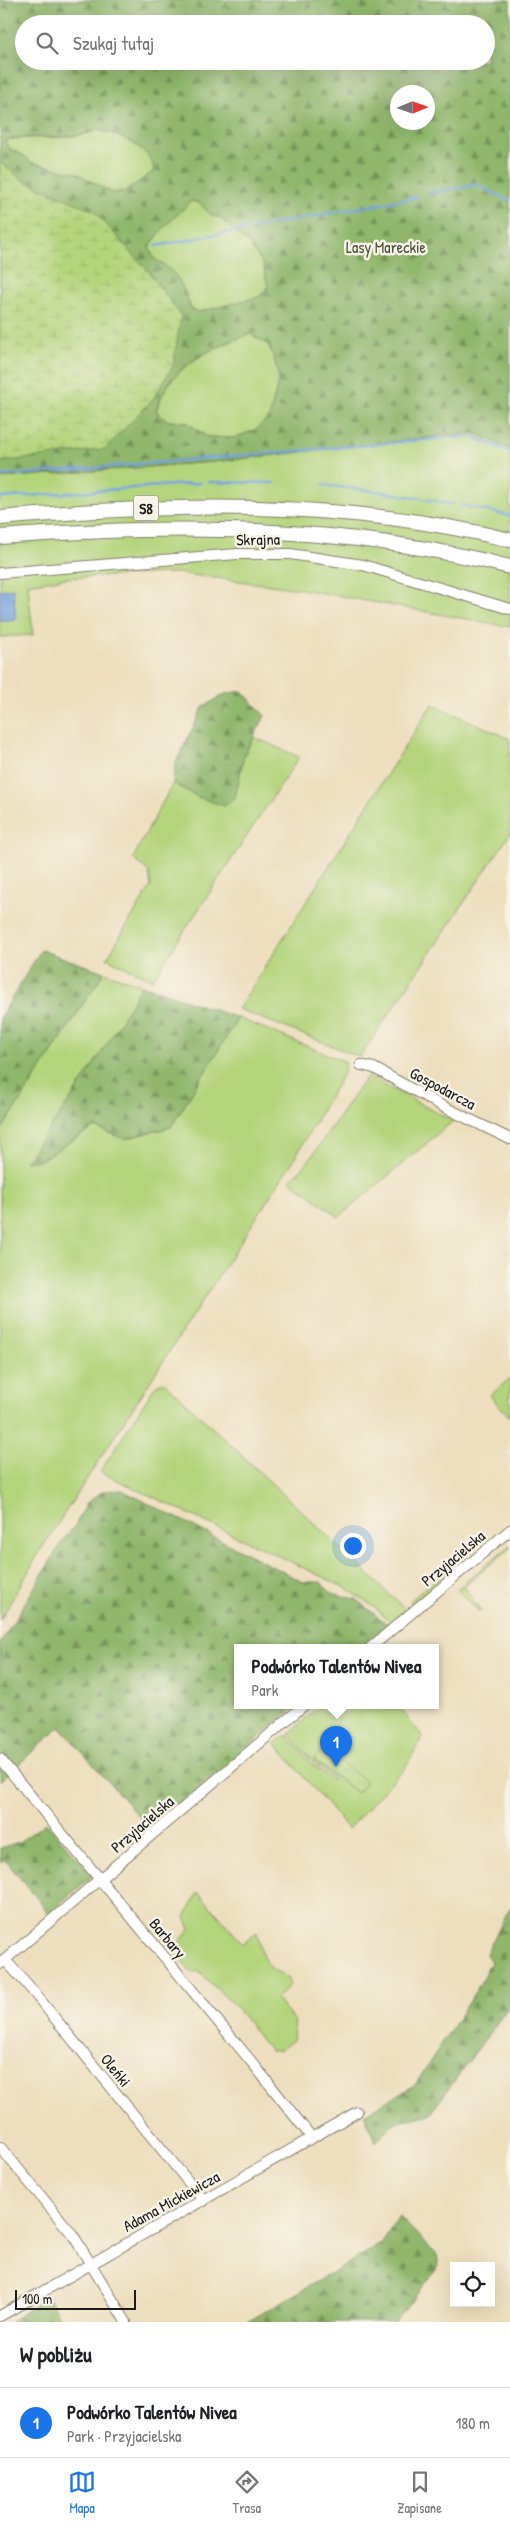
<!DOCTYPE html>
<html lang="pl">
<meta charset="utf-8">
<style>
:root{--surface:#fff;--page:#f2f2f2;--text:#202124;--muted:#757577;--line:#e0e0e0;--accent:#1a73e8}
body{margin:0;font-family:"Patrick Hand",sans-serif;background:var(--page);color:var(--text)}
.controls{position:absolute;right:15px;bottom:15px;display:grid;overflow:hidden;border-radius:0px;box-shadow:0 5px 20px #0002}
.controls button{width:45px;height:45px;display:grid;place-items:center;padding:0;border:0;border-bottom:1px solid var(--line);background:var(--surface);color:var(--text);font:25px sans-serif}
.compass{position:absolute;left:390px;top:85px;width:45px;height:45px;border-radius:50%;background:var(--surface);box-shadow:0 5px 20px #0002;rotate:88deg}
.scale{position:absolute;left:15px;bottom:12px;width:121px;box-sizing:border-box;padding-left:5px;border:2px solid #1c1c1c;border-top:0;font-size:14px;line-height:18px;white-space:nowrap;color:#1c1c1c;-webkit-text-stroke:4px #f7f3e8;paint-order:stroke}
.you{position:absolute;left:352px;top:1545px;width:18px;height:18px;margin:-12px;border:4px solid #fff;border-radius:50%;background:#1a73e8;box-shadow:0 0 0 8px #1a73e833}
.badge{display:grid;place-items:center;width:32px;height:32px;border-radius:50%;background:var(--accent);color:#fff;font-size:16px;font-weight:700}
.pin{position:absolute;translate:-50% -41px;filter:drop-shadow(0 1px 2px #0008)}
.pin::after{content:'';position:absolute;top:26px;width:18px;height:15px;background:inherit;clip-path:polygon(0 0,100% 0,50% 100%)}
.popup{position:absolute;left:234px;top:1644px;width:205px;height:65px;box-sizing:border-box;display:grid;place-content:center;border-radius:0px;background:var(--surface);filter:drop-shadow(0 1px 4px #0005);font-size:16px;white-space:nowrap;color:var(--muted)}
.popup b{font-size:19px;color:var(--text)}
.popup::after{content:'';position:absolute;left:50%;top:100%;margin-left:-10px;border:10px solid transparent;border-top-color:var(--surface)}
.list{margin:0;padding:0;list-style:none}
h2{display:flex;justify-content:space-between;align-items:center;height:65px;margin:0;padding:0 20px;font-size:21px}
h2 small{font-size:16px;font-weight:400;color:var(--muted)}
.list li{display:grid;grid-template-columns:32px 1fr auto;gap:15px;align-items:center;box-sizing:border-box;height:70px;padding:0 20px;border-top:1px solid var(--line)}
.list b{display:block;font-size:19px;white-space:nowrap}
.list p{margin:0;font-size:16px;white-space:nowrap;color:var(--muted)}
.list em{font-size:16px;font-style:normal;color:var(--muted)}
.icon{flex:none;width:28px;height:28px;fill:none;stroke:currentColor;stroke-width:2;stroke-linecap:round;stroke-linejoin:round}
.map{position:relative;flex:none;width:510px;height:2322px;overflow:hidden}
.search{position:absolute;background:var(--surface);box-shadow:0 5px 20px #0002;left:15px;right:15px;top:15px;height:55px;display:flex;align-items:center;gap:12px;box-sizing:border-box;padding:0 18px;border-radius:28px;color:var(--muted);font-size:19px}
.sheet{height:135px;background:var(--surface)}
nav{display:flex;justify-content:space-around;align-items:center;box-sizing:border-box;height:70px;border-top:1px solid var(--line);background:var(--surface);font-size:14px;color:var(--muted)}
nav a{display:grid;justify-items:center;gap:2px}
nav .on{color:var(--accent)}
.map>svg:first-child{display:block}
.green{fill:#b4d47b;stroke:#68784c}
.forest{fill:url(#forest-firs);stroke:#566944;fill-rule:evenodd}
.wetland{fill:url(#wetland-marsh);stroke:#68784c}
.park{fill:url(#park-crowns);stroke:#68784c}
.water{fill:#71a2dc;stroke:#465f7c}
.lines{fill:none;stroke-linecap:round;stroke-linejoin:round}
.stream{stroke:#71a2dc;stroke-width:2.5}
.minor-casing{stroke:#847e6c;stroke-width:12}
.highway-casing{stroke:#847e6c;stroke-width:16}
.minor{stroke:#fff;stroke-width:10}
.highway{stroke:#fff;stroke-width:14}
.labels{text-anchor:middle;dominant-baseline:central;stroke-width:5;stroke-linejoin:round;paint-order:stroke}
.shield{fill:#f7f3e8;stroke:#5e5c59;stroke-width:1}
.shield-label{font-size:15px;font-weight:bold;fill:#1c1c1c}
.park-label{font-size:16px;fill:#4a5338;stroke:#f7f3e8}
.street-label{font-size:16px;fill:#1c1c1c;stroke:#f7f3e8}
</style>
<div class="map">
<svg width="510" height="2322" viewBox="0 0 510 2322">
<defs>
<pattern id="forest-firs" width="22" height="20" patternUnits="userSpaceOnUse" patternTransform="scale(1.25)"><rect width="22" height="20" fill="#8fb66b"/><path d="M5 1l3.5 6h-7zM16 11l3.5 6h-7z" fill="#749357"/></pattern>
<pattern id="wetland-marsh" width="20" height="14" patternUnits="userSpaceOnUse" patternTransform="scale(1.25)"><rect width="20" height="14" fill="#b4d47b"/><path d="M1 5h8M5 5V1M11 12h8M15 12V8" fill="none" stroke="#9ab56a"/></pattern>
<pattern id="park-crowns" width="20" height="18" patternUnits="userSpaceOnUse" patternTransform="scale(1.25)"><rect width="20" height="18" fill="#b4d47b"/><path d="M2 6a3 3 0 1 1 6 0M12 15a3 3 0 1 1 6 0" fill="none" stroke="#9ab56a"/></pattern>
</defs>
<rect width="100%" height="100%" fill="#f7f3e8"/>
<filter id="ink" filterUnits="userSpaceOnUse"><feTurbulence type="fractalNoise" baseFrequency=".02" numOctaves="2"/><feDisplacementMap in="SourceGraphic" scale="10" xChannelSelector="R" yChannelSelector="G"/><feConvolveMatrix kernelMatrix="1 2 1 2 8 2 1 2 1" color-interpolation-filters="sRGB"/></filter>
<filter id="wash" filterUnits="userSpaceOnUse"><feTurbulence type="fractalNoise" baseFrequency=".0096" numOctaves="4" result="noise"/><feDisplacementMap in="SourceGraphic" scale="20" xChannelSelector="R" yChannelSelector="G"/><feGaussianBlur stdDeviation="1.12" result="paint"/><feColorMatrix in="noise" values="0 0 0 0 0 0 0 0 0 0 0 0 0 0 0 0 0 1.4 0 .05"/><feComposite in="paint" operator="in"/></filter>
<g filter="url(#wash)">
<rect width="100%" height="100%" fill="#eddfbd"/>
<g class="green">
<path d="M98 130C118 134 153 148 154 171L126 191 112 193 47 166 32 163 24 156 10 149 4 140C34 136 73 141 98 130Z"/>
<path d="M191 201 199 203 212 216 219 217 249 244 263 264 268 287 259 297 199 312 191 309C184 287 175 269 154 259L149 247 161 231Z"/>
<path d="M250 334 268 344 274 358 279 378 270 416 257 429 235 438 207 437 186 422 168 421 156 411C169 366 209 349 250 334Z"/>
<path d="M469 433 477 434 510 449V627L301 589 176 573 66 578 28 584 33 635 0 637V478L212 462Z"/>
<path d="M432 704 510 739V834L360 1057 238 1009Z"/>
<path d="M254 737 299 757 152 980 107 958 151 886 149 872 133 858 173 783 198 797 235 798 244 755Z"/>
<path d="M104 972 142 985C107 1047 69 1105 26 1161L40 1160 95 1127 124 1139 171 1127 238 1018 346 1062 344 1072 293 1161 42 1548 0 1620V1132Z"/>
<path d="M367 1076 453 1121 339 1217 290 1180 307 1163Z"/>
<path d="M510 1378V1417L490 1396Z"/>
<path d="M164 1382 403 1607 405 1611 390 1622 374 1607 346 1588 100 1472 156 1385Z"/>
<path d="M510 1545V1548L464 1586 481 1611 479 1612 457 1589Z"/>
<path d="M454 1563 455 1570 414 1606 410 1601Z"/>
<path d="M319 1706H398L423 1737 404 1769 348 1829 275 1743 287 1735 311 1763 332 1780 335 1776 357 1793 315 1760 333 1775 332 1777 312 1761 289 1734Z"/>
<path d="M198 1892 243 1944 257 1932C263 1959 263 1967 289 1978L290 1985 276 1999 295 2022 293 2040 280 2050 270 2051 235 2006 198 1971 192 1973 173 1950 190 1929 185 1917Z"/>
</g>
<g class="forest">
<path d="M0 0H510V449L477 434 469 433 212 462 0 478ZM24 24H486V61H24ZM398 92H428V122H398ZM98 130C118 134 153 148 154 171L126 191 112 193 77 173 32 163 24 156 10 149 4 141C35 132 69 142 98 130ZM191 201 199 203 212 216 219 217 249 244 263 264 268 287 259 297 199 312 191 309C183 285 177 270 154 259L149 247 161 231ZM250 334 268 344 274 358 279 378 270 416 257 429 235 438 207 437 186 422 168 421 156 411C169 366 209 349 250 334Z"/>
<path d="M242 691 265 716 244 755 235 798 224 806 198 797 173 783 175 764 203 707 225 694Z"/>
<path d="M41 950 104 972 0 1132V1017Z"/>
<path d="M142 985 238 1018 171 1127 124 1139 95 1127 40 1160 25 1162C68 1105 107 1047 142 985Z"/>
<path d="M122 1490 303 1582H321L331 1593 356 1599 387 1624 388 1628 363 1648H237V1706H296L150 1829 60 1727 0 1781V1644L62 1542 76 1524 87 1503 103 1491Z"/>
<path d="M46 1823 93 1875 49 1913 5 1860 0 1863V1848L19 1842Z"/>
<path d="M510 1907V2005L430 2114 394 2123 376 2142 364 2114 415 2085 480 1984 491 1962 486 1954Z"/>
<path d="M399 2216 437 2255 439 2266 395 2322H247L381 2244Z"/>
<path d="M48 2296 62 2322H10Z"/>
</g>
<path class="wetland" d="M0 162 22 180 94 211 149 272 181 316 173 366 153 399 105 449 0 462Z"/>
<path class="park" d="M323 1748 366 1782 357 1793 314 1760Z"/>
<path class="water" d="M13 588 16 619 0 621V590Z"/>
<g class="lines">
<g class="stream">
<path d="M430 193 477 185 510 201"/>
<path d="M156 246 417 197"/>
<path d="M0 476 472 436 510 452"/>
<path d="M209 482 275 483"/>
<path d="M323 485 383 492 453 504"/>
<path d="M0 498 200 483"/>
<path d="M461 505 510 516"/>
</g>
</g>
</g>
<g filter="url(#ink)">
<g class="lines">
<g class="minor-casing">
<g id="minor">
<path d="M0 573 237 554H290L363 565 510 609"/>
<path d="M361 1065 374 1068 444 1107 510 1139"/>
<path d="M370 1648 510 1530"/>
<path d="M0 1759 255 2066 312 2138"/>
<path d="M5 1960 27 1984 204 2201"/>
<path d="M0 1964 303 1706"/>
<path d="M0 2147 73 2235 126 2322"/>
<path d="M0 2316 357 2112"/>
</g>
</g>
<g class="highway-casing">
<g id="highway">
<path d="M0 518C171 503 342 499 510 540"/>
<path d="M0 537C172 524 342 524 510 567"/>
</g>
</g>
<use href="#minor" class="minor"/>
<use href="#highway" class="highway"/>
</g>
</g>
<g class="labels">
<rect class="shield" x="133.5" y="495.5" width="25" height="25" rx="4"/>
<g class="shield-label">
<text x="146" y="508">S8</text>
</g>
<g class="park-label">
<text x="386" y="247">Lasy Mareckie</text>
</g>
<g class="street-label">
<text transform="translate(258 539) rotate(-1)">Skrajna</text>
<text transform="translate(443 1088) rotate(28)">Gospodarcza</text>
<text transform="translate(453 1558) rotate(-40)">Przyjacielska</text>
<text transform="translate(142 1824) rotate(-41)">Przyjacielska</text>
<text transform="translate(168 1938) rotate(50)">Barbary</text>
<text transform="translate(116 2070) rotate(51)">Oleńki</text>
<text transform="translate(171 2201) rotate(-29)">Adama Mickiewicza</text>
</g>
</g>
</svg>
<div class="controls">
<button><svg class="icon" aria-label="locate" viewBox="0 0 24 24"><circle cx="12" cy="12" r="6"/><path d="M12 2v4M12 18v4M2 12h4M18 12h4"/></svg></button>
</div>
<svg class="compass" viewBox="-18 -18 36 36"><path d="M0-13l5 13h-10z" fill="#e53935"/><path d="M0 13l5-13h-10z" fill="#757577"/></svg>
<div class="scale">100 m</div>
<div class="you"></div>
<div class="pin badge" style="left:336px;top:1767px">1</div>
<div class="popup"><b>Podwórko Talentów Nivea</b>Park</div>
<div class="search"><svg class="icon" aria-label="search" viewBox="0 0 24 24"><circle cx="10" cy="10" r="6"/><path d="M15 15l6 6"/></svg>Szukaj tutaj</div>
</div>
<section class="sheet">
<h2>W pobliżu<small></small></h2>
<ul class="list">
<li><span class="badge">1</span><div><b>Podwórko Talentów Nivea</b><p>Park · Przyjacielska</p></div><em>180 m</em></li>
</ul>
</section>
<nav>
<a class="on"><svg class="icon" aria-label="map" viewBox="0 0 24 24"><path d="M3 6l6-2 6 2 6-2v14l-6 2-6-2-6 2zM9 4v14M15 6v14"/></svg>Mapa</a>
<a><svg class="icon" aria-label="directions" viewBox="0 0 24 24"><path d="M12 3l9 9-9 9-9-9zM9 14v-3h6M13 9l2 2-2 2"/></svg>Trasa</a>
<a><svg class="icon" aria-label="saved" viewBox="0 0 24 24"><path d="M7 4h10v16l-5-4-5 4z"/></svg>Zapisane</a>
</nav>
